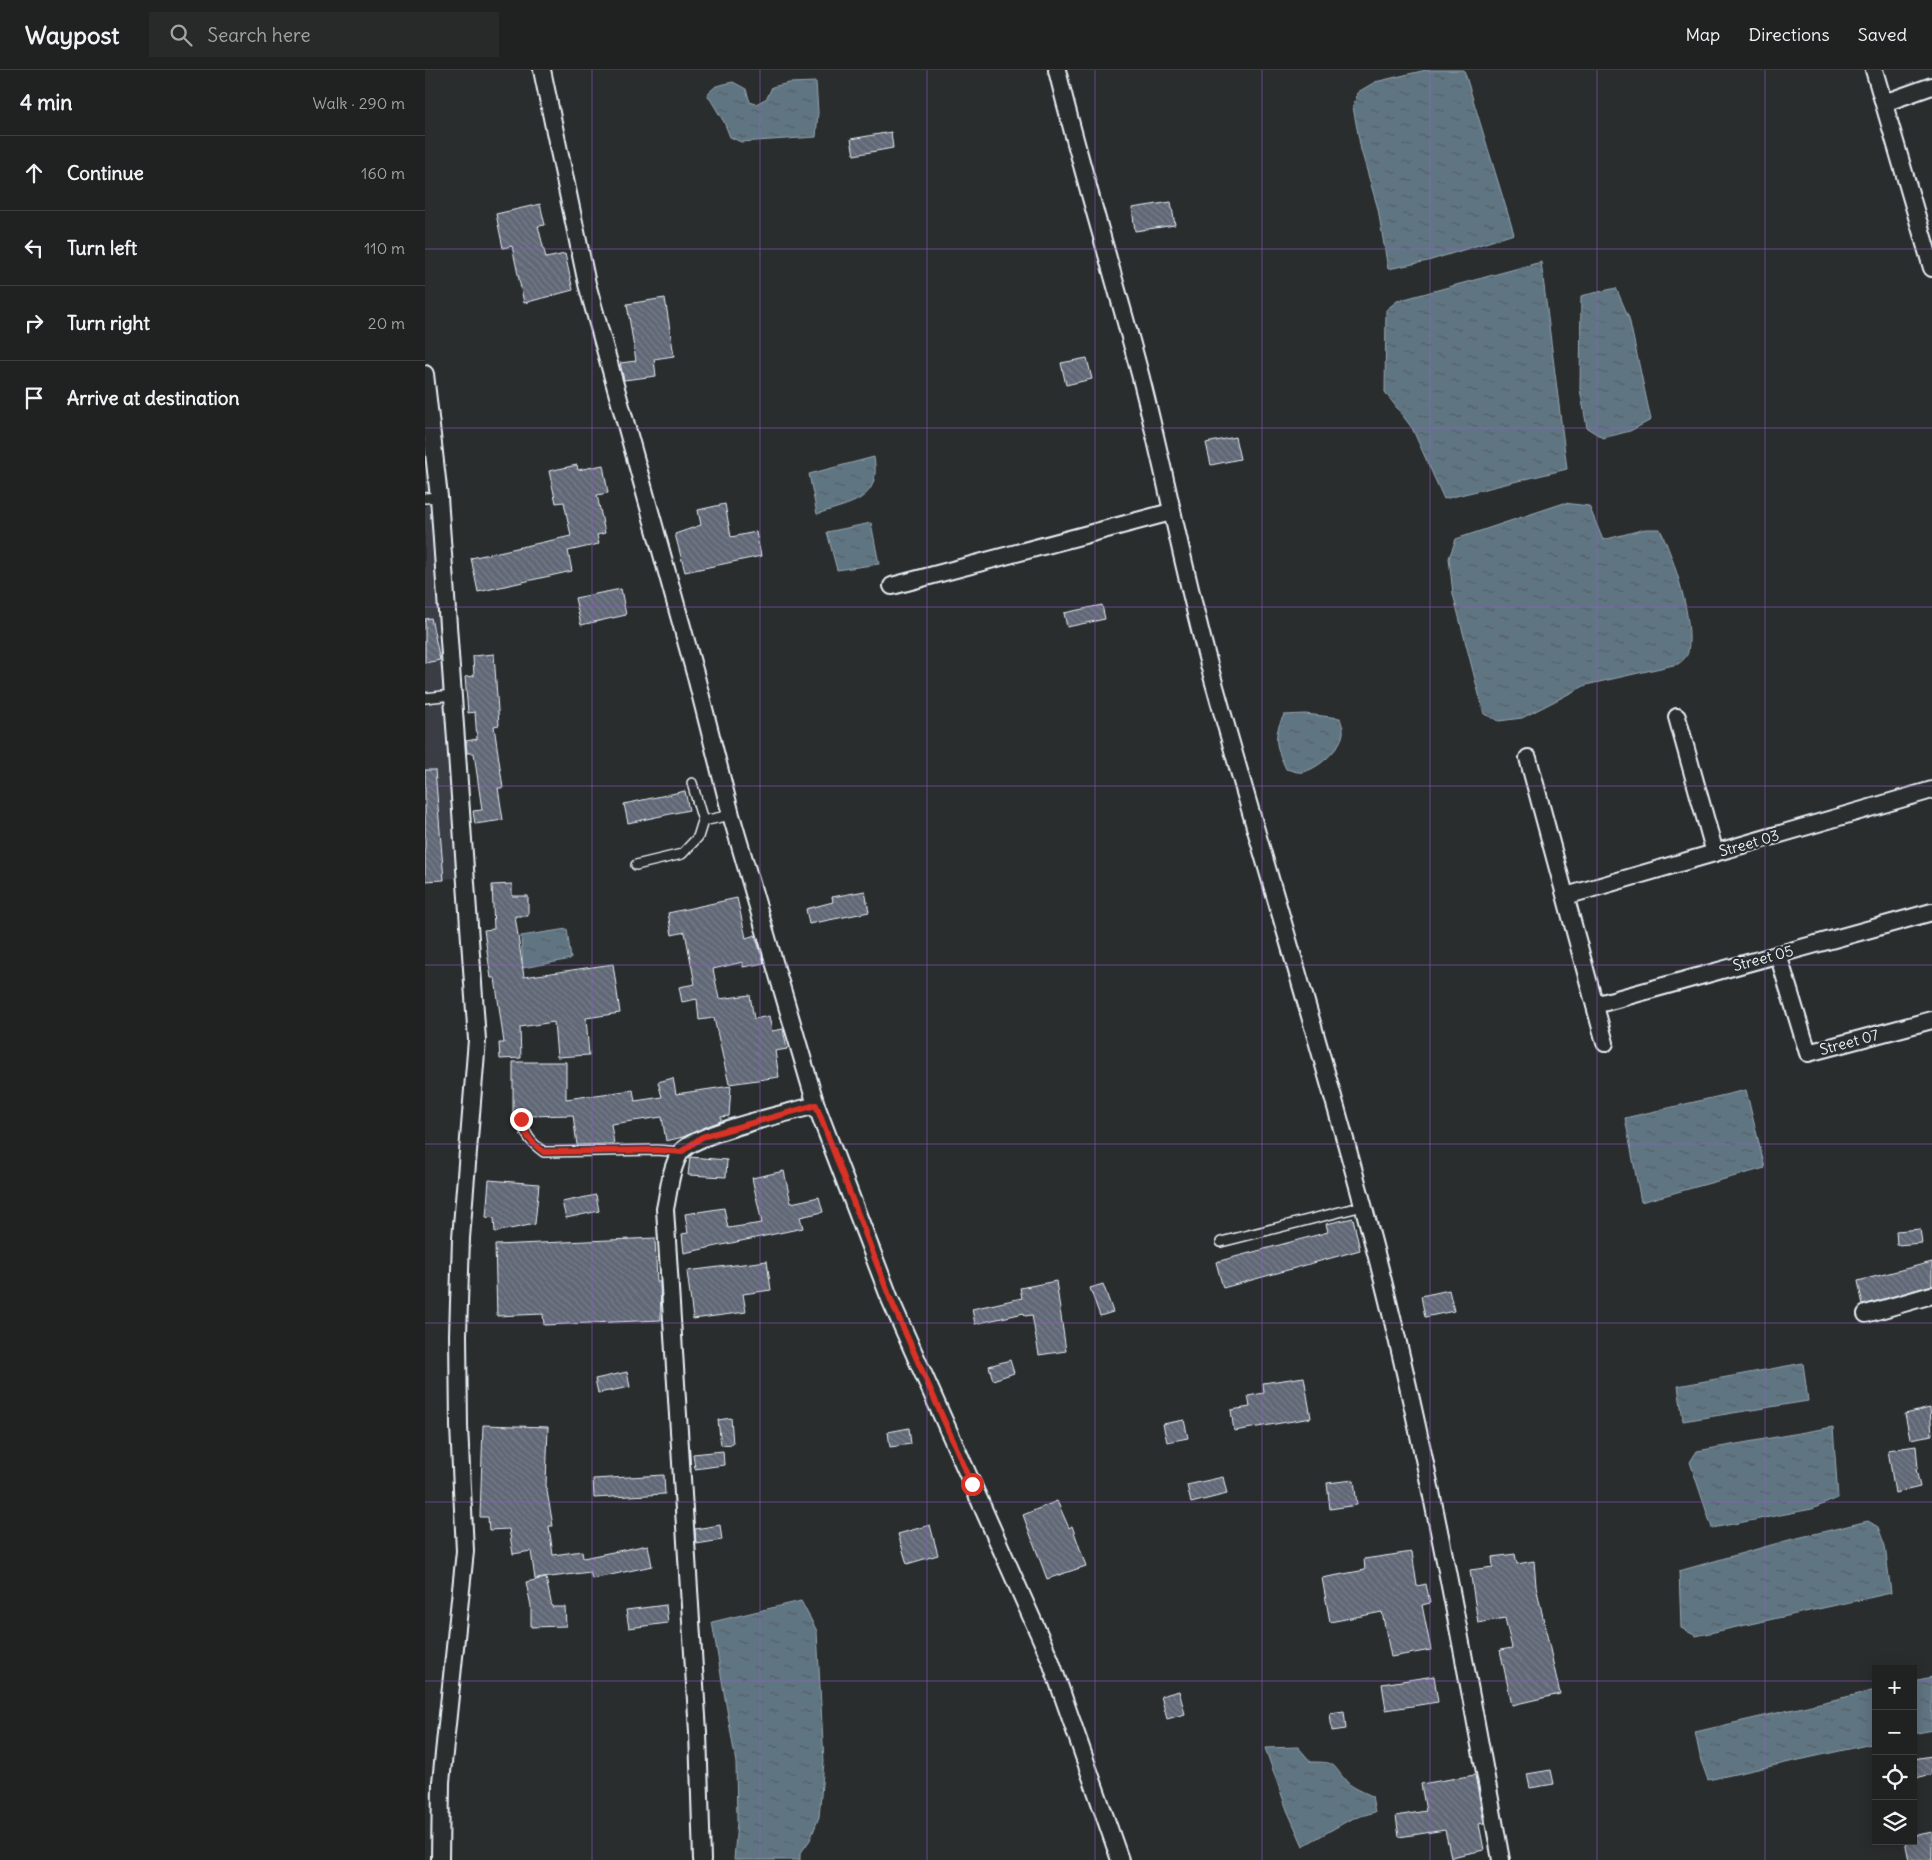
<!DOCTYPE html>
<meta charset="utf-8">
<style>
:root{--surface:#202222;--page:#282a2a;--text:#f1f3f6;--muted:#a2a4a5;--line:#3d3f40}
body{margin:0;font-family:Delius,sans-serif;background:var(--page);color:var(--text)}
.controls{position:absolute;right:15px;bottom:15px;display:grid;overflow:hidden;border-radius:0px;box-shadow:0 2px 12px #0003}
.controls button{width:45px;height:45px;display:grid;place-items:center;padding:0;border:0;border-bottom:1px solid var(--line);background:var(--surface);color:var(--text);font:25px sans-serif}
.stop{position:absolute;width:15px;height:15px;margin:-11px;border:4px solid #d93025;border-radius:50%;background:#fff}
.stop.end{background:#d93025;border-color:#fff;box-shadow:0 1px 5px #0008}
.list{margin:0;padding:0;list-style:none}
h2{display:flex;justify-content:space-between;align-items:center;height:65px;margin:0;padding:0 20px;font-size:21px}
h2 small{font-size:16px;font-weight:400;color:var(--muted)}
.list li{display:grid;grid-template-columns:32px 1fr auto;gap:15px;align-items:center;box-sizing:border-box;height:75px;padding:0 20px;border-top:1px solid var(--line)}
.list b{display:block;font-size:19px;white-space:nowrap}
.list em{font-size:16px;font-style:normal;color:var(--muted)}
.icon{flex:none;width:28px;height:28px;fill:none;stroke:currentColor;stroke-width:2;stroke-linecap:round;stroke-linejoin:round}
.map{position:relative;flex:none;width:1507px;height:1790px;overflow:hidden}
header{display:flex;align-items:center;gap:30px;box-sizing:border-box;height:70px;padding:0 25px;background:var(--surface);border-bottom:1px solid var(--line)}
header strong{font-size:24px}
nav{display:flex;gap:28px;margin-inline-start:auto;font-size:18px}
.search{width:350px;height:45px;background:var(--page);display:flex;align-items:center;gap:12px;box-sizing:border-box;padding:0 18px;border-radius:0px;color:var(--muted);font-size:19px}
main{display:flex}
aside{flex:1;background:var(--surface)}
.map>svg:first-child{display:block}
.built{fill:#3a3e44}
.water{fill:url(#water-ripples);stroke:#96a7b1}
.building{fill:url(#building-back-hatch);stroke:#e8f1f8}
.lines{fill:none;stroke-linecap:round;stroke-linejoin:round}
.service-casing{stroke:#e8f1f8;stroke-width:12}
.minor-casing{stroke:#e8f1f8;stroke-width:20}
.service{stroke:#2a2d2e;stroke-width:9}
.minor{stroke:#2a2d2e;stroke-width:16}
.route{stroke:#d93025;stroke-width:6}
.grid{fill:none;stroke:#965dcd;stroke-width:1;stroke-opacity:0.55}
.labels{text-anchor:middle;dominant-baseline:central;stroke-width:4.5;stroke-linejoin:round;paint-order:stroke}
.street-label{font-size:15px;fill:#e8f1f8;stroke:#2a2d2e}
</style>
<header>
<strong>Waypost</strong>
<div class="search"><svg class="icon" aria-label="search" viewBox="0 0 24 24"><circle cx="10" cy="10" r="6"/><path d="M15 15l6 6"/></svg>Search here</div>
<nav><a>Map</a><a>Directions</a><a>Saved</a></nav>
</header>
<main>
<aside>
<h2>4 min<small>Walk · 290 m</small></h2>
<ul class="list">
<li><svg class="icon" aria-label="ahead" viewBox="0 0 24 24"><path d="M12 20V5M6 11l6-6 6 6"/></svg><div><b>Continue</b></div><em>160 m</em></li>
<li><svg class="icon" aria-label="left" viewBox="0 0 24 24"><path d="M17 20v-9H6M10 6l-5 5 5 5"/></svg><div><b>Turn left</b></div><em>110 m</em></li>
<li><svg class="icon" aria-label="right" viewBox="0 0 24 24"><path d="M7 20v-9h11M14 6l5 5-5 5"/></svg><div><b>Turn right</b></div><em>20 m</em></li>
<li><svg class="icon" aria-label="arrive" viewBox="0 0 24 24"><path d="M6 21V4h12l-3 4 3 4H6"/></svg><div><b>Arrive at destination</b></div></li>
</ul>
</aside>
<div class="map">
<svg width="1507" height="1790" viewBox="0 0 1507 1790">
<defs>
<pattern id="water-ripples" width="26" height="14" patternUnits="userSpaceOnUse" patternTransform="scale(1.25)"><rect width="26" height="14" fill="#607582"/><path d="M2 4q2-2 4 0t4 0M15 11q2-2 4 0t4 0" fill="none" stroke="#535e66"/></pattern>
<pattern id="building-back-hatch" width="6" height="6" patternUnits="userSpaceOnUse" patternTransform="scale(1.25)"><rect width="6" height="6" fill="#616776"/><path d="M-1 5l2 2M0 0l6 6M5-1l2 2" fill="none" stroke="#787d8a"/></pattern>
</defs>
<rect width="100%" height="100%" fill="#2a2d2e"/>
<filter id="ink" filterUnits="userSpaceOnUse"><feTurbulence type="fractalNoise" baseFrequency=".02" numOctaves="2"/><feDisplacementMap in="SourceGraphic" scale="10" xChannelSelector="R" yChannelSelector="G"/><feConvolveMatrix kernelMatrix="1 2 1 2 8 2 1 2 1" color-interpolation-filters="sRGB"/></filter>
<g filter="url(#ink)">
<path class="built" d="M0 367 32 808 0 810Z"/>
<g class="water">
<path d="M1001 0H1039L1089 164 1003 191 963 199 953 139 936 80 928 37 933 22 950 12Z"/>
<path d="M308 12 321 19 325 32 331 34 342 28 347 17 364 13 391 12 393 42 391 67 316 72 305 67 299 52 282 24 291 16Z"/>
<path d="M1116 192 1142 399 1019 429 987 358 960 322 961 240 972 231Z"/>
<path d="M1191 218 1204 248 1226 350 1205 361 1178 368 1162 358 1155 319 1156 226Z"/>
<path d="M449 387C457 431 425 433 392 444L384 404Z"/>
<path d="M1139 433 1164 436 1178 470 1220 459H1235C1249 489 1269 549 1263 582 1262 587 1257 591 1253 594L1161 615 1097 648 1074 651 1059 644 1028 524 1024 488 1031 469Z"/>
<path d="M446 453 454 494 412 500 402 462Z"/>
<path d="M880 644 915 648C916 652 919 659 918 663 916 679 892 700 877 702 872 703 866 700 861 699 851 677 847 667 859 645Z"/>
<path d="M142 859 146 889 98 898 96 866Z"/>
<path d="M1321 1020 1340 1098 1216 1132 1200 1048Z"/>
<path d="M1378 1293 1383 1331 1258 1351 1253 1316Z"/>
<path d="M1408 1357 1413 1428 1387 1439 1287 1458 1265 1392 1272 1381Z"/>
<path d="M1443 1451 1453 1457 1460 1476 1466 1523 1271 1566 1256 1558 1254 1501 1364 1470Z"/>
<path d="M376 1531 392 1561 399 1692 394 1747 385 1770 375 1784V1790H309L312 1752 311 1693 287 1552Z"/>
<path d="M1507 1607V1660L1488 1664V1611Z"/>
<path d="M1451 1620V1673L1283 1710 1276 1691 1270 1662Z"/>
<path d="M873 1677 886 1692C913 1692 906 1694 922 1712 928 1718 939 1722 947 1726L950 1742 926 1749 878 1776 862 1740 840 1678Z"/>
</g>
<g class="building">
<path d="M466 62 468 78 429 85 426 69Z"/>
<path d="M746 132 750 155 710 161 707 138Z"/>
<path d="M115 134 120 155 113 156 121 188 140 184 148 220 99 233 87 176 78 178 71 144Z"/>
<path d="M240 228 249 286 229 289 231 306 199 310 195 293 211 291 202 234Z"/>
<path d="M662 288 667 309 641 315 636 293Z"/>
<path d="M810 367 815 389 786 395 781 373Z"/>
<path d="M152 395 153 400 178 395 183 423 172 425 180 463 172 465 174 474 143 481 147 501 53 522 46 488 146 466 139 432 131 433 124 401Z"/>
<path d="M300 434 306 467 331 462 336 486 260 502 250 464 276 455 273 440Z"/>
<path d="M196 519 201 545 156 555 150 528Z"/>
<path d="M677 535 680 549 642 557 639 543Z"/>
<path d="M6 548 15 590 0 593V549Z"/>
<path d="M69 584 74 655 69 656 78 718H73L78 750 50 754 48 741 57 740 49 683H42L41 671 52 669 50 642 43 643 40 607 49 606 48 586Z"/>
<path d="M0 700H10L19 810 0 811Z"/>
<path d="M260 721 264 740 203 753 199 734Z"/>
<path d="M87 814V826H103V846H90L99 907 188 894 195 943 161 948 164 985 132 987 129 952 95 957 96 988 75 989 74 973H79L70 908H66L59 860 69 859 67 815Z"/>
<path d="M440 821 444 842 384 854 381 839 408 832 407 827Z"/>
<path d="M312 828 321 868 330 865 339 893 318 897V892L288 899 294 929 325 925 329 949 344 946 347 961 358 959 362 979 350 981 354 1007 304 1014 289 948 274 950 272 929 257 932 254 917 270 914 260 862 247 865 243 843Z"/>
<path d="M88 992H141V1029L208 1020 210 1031 237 1027 233 1012 248 1008 251 1024 306 1016 304 1046 296 1047V1051L258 1067 241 1071 237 1047 186 1054 189 1074 152 1075 148 1045 101 1046 97 1043 88 1046Z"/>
<path d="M265 1087 302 1090 301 1107 263 1105Z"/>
<path d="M359 1101 366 1133 394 1127 398 1142 375 1147 378 1158 259 1183 257 1164 263 1163 260 1144 299 1138 303 1158 337 1153 327 1108Z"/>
<path d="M64 1110 114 1114 110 1154 70 1162 69 1148 61 1147Z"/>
<path d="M171 1125 174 1141 141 1148 137 1132Z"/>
<path d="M928 1148 935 1180 798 1218 791 1192 903 1162 901 1154Z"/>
<path d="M1495 1159 1497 1173 1472 1175 1471 1161Z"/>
<path d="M230 1168 232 1212H235L236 1250 119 1255 118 1244 72 1246 70 1175Z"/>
<path d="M342 1191 346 1220 318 1224 321 1242 268 1249 262 1201Z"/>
<path d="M1507 1192V1215L1438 1235 1433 1211Z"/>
<path d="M631 1211 641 1281 614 1285 607 1245 600 1246 599 1243 550 1254 547 1239 597 1228 595 1218Z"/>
<path d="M678 1214 688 1242 675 1246 665 1218Z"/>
<path d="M1024 1220 1029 1241 1000 1247 996 1226Z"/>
<path d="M585 1290 589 1303 568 1310 564 1296Z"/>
<path d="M202 1302 205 1317 173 1323 170 1309Z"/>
<path d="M879 1307 886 1348 809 1361 806 1340 825 1337 823 1326 839 1323 838 1313Z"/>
<path d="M1505 1338 1507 1365 1485 1369 1480 1344Z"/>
<path d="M306 1348 308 1374 296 1375 293 1350Z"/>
<path d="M759 1350 763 1368 742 1372 738 1354Z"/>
<path d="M58 1355 123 1357 121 1415 128 1456H124L128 1485 157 1481 158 1488 223 1475 227 1496 167 1509 165 1502 110 1509 106 1481 88 1484 84 1459 64 1460 63 1447H55Z"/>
<path d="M484 1358 486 1374 465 1377 463 1362Z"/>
<path d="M1491 1376 1493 1398 1491 1399 1495 1417 1470 1423 1463 1380Z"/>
<path d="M298 1381 299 1395 270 1399 268 1384Z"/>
<path d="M239 1405 240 1424 169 1428 168 1409Z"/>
<path d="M798 1407 802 1424 766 1433 762 1415Z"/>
<path d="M929 1410 932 1435 905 1439 902 1413Z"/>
<path d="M632 1431 644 1458 647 1456 661 1496 622 1509 598 1445Z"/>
<path d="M295 1455 297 1470 271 1474 270 1459Z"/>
<path d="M505 1455 513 1485 482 1494 473 1464Z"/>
<path d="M987 1482 992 1516 1001 1514 1005 1533 997 1535 1006 1580 966 1587 957 1542 905 1552 897 1508 940 1500 939 1489Z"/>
<path d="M1090 1484 1092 1494 1109 1491 1111 1516 1135 1624 1087 1635 1075 1580 1087 1578 1080 1548 1053 1553 1045 1500 1068 1497 1067 1487Z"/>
<path d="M121 1508 127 1537H140L141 1556 106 1557V1536L101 1512Z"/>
<path d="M241 1535 243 1553 204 1558 201 1540Z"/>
<path d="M1009 1606 1013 1632 961 1640 957 1614Z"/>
<path d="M754 1621 760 1644 742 1649 736 1626Z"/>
<path d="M919 1641 921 1659 907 1661 905 1643Z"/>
<path d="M1507 1686V1704L1491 1708 1488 1689Z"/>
<path d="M1126 1700 1129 1714 1105 1718 1102 1704Z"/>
<path d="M1050 1705 1059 1753 1054 1754 1059 1780 1026 1787 1020 1760 974 1767 971 1746 1001 1741 996 1714Z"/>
<path d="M1507 1762V1790H1484L1480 1771H1488V1766Z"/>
</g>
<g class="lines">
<g class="service-casing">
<g id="service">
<path d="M0 428 14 427"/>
<path d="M0 628 27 625"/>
<path d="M278 751 306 745"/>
<path d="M211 795 257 784 273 767 278 751 267 713"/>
<path d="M96 1049C100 1065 106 1073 119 1082L232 1080 256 1082"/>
<path d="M796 1172 938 1136"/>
</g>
</g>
<g class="minor-casing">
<g id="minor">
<path d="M117 0 162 214 271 607 306 745 391 1035 465 1229 625 1589 695 1790"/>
<path d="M632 0C657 102 688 202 715 304 742 409 761 516 791 620 844 810 903 999 953 1191 1003 1387 1040 1591 1076 1790"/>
<path d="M1449 0 1507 198"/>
<path d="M1459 33 1507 16"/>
<path d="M0 304 14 427 52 970 36 1168 33 1265 34 1356 40 1481 16 1712 15 1790"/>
<path d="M467 516 746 442"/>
<path d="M1252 647 1290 783"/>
<path d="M1103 688 1180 973"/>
<path d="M1141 826 1507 720"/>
<path d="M1353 884 1383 983 1507 950"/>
<path d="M1170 935 1507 842"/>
<path d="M1441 1244 1507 1225"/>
<path d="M277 1790 273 1662 240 1139C244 1121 245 1100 255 1083 268 1063 364 1043 391 1035"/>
</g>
</g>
<use href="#service" class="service"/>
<use href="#minor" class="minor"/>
</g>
</g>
<g class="lines" filter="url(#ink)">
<path class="route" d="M96 1049C100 1065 106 1073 119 1082L232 1080 256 1082 277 1067 391 1035 465 1228 547 1414"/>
</g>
<path class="grid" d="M167 0V1790M335 0V1790M502 0V1790M670 0V1790M837 0V1790M1005 0V1790M1172 0V1790M1340 0V1790M0 179H1507M0 358H1507M0 537H1507M0 716H1507M0 895H1507M0 1074H1507M0 1253H1507M0 1432H1507M0 1611H1451M1488 1611H1507"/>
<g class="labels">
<g class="street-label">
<text transform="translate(1324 773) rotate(-16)">Street 03</text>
<text transform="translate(1338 888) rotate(-15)">Street 05</text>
<text transform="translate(1424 972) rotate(-15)">Street 07</text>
</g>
</g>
</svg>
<div class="controls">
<button>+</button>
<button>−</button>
<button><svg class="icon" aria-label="locate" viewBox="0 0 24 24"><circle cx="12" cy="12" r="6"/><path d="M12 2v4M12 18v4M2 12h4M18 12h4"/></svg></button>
<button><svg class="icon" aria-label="layers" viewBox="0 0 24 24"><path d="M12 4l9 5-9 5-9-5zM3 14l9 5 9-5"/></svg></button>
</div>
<div class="stop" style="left:547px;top:1414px"></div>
<div class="stop end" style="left:96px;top:1049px"></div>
</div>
</main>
